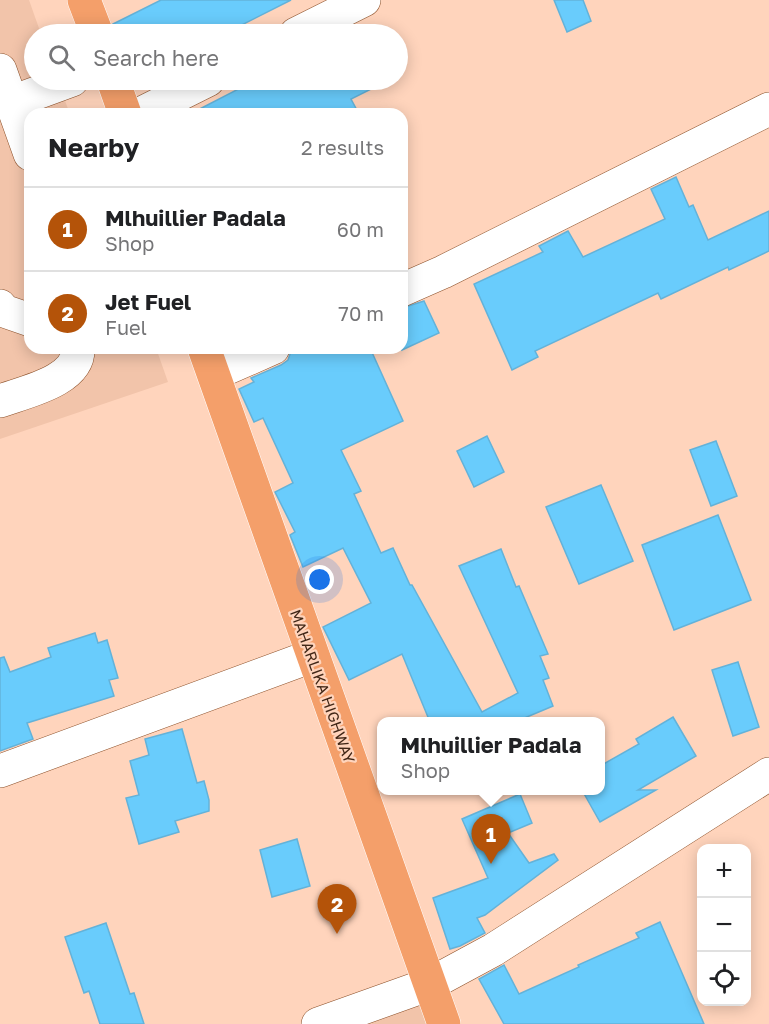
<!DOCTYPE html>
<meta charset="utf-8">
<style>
:root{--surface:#fff;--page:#f6f6f6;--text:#202124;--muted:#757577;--line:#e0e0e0;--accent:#b45309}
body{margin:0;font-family:"Golos Text",sans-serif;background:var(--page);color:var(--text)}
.controls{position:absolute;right:18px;bottom:18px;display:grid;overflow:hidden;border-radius:12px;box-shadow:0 3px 15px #0003}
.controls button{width:54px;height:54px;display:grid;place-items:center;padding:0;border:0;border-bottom:2px solid var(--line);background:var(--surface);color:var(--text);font:30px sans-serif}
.you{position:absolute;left:320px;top:580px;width:21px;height:21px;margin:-15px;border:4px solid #fff;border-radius:50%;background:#1a73e8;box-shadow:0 0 0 9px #1a73e833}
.badge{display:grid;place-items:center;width:39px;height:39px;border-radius:50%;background:var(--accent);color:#fff;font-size:20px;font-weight:700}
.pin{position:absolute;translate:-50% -50px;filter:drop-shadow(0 2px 3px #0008)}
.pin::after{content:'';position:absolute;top:32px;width:21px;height:18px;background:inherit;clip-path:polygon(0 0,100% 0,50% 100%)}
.popup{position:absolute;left:377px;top:717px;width:228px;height:78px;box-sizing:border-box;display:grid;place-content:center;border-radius:12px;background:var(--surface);filter:drop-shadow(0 2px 4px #0005);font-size:20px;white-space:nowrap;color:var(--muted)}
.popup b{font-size:22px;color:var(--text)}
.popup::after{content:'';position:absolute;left:50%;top:100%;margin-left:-12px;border:12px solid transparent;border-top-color:var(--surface)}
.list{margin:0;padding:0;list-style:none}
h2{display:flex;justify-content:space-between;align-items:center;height:78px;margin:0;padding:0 24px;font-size:26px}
h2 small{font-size:20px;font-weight:400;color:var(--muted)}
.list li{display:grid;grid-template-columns:39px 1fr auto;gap:18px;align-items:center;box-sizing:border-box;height:84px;padding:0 24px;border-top:2px solid var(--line)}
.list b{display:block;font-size:22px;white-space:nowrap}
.list p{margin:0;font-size:20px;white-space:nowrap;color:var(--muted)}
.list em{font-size:20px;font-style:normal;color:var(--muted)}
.icon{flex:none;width:33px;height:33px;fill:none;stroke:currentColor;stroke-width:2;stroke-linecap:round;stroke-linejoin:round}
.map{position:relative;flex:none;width:769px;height:1024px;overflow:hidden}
.search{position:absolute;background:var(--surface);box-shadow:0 3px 15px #0003;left:24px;top:24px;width:384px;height:66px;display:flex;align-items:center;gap:15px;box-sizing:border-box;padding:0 21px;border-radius:33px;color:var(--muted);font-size:22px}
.panel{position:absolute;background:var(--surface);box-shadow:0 3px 15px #0003;left:24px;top:108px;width:384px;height:246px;border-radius:18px}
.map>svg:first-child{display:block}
.built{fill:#f2c4aa}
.building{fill:#69ccfc;stroke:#63b2d9;stroke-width:1.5}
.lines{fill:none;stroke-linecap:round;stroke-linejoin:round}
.minor-casing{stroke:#8c5029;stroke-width:34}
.highway-casing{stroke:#fff;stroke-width:34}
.minor{stroke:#fff;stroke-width:33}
.highway{stroke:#f49f6a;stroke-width:33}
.labels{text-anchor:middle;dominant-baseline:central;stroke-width:4.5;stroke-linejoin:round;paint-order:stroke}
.street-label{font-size:15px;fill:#422717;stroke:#ffd4bc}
</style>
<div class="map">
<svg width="769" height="1024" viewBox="0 0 769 1024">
<rect width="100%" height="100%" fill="#ffd4bc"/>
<g class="built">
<path d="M0 0H29L41 34H34V80H57L70 114H30V348H156L168 382 0 439Z"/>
<path d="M430 984 444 1024H310Z"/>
</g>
<g class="building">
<path d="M161 0H291L224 34H115L113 24Z"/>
<path d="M554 0H583L591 21 567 32Z"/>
<path d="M256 80H389L351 99 359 114H190Z"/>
<path d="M676 177 689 207 693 205 708 240 769 211V251L729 270 728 267 661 299 658 293 535 351 538 357 512 370 474 284 543 252 539 246 568 231 583 257 665 219 651 189Z"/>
<path d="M424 301 439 333 402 350V308Z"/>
<path d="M297 348H370L403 421 341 450 361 491 354 494 381 553 393 548 410 585H412L482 712 518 693 459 566 501 549 516 587 519 586 548 654 540 656 549 678 543 680 553 706 515 722H430L402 654 349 680 323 627 371 603 343 548 303 567 290 535 295 532 275 492 293 483 263 418 254 422 239 389 254 382 251 378 281 365 288 360 291 351Z"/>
<path d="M487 436 504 472 474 487 457 451Z"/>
<path d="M716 441 737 496 711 506 690 450Z"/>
<path d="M601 485 633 561 579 584 546 507Z"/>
<path d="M718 515 751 600 674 630 642 545Z"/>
<path d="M95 633 98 643 107 640 118 678 109 680 114 696 27 723 33 739 0 751V658L4 657 10 672 51 657 48 648Z"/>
<path d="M738 662 759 727 733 736 712 670Z"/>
<path d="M673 717 696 756 638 790H656L600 822 582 790H600V766L639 744 636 739Z"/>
<path d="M182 729 197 783 204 781 209 800V811L175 821 179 832 139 844 126 798 139 795 130 761 149 755 145 739Z"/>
<path d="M520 794 532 823 508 833 529 863 554 854 558 860 485 915 477 918 485 933 460 946 450 949 433 898 488 878 462 819Z"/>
<path d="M297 839 310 886 272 897 260 850Z"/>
<path d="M660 922 704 1024H504L479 979 504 965 519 994 579 967 578 965 639 938 636 933Z"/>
<path d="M106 923 130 994 134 993 144 1024H100L89 991 84 993 65 937Z"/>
</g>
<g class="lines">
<g class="minor-casing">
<g id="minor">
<path d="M296 34 364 0"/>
<path d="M0 70 30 154"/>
<path d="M12 102 72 80"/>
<path d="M140 114 208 80"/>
<path d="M402 290 443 272 769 109"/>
<path d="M0 306 4 311 30 320"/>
<path d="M214 374 273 348"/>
<path d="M0 401C24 392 80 381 78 348"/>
<path d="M0 771 312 656"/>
<path d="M318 1024 430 984 493 950 769 774"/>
</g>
</g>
<g class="highway-casing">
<g id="highway">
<path d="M84 0 97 34"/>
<path d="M113 80 125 114"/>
<path d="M204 348 444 1024"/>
</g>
</g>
<use href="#minor" class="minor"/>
<use href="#highway" class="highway"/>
</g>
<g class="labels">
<g class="street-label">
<text transform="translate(323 686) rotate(70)">MAHARLIKA HIGHWAY</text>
</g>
</g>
</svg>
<div class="controls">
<button>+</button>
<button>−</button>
<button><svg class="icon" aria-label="locate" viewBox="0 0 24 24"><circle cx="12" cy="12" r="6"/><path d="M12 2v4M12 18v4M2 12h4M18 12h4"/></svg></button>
</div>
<div class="you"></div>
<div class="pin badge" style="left:491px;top:864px">1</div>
<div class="popup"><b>Mlhuillier Padala</b>Shop</div>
<div class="pin badge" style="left:337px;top:934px">2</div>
<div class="search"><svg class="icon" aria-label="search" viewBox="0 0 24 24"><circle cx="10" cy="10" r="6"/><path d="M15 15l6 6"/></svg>Search here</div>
<section class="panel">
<h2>Nearby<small>2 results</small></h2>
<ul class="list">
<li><span class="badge">1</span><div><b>Mlhuillier Padala</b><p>Shop</p></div><em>60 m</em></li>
<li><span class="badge">2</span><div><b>Jet Fuel</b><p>Fuel</p></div><em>70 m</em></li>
</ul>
</section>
</div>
